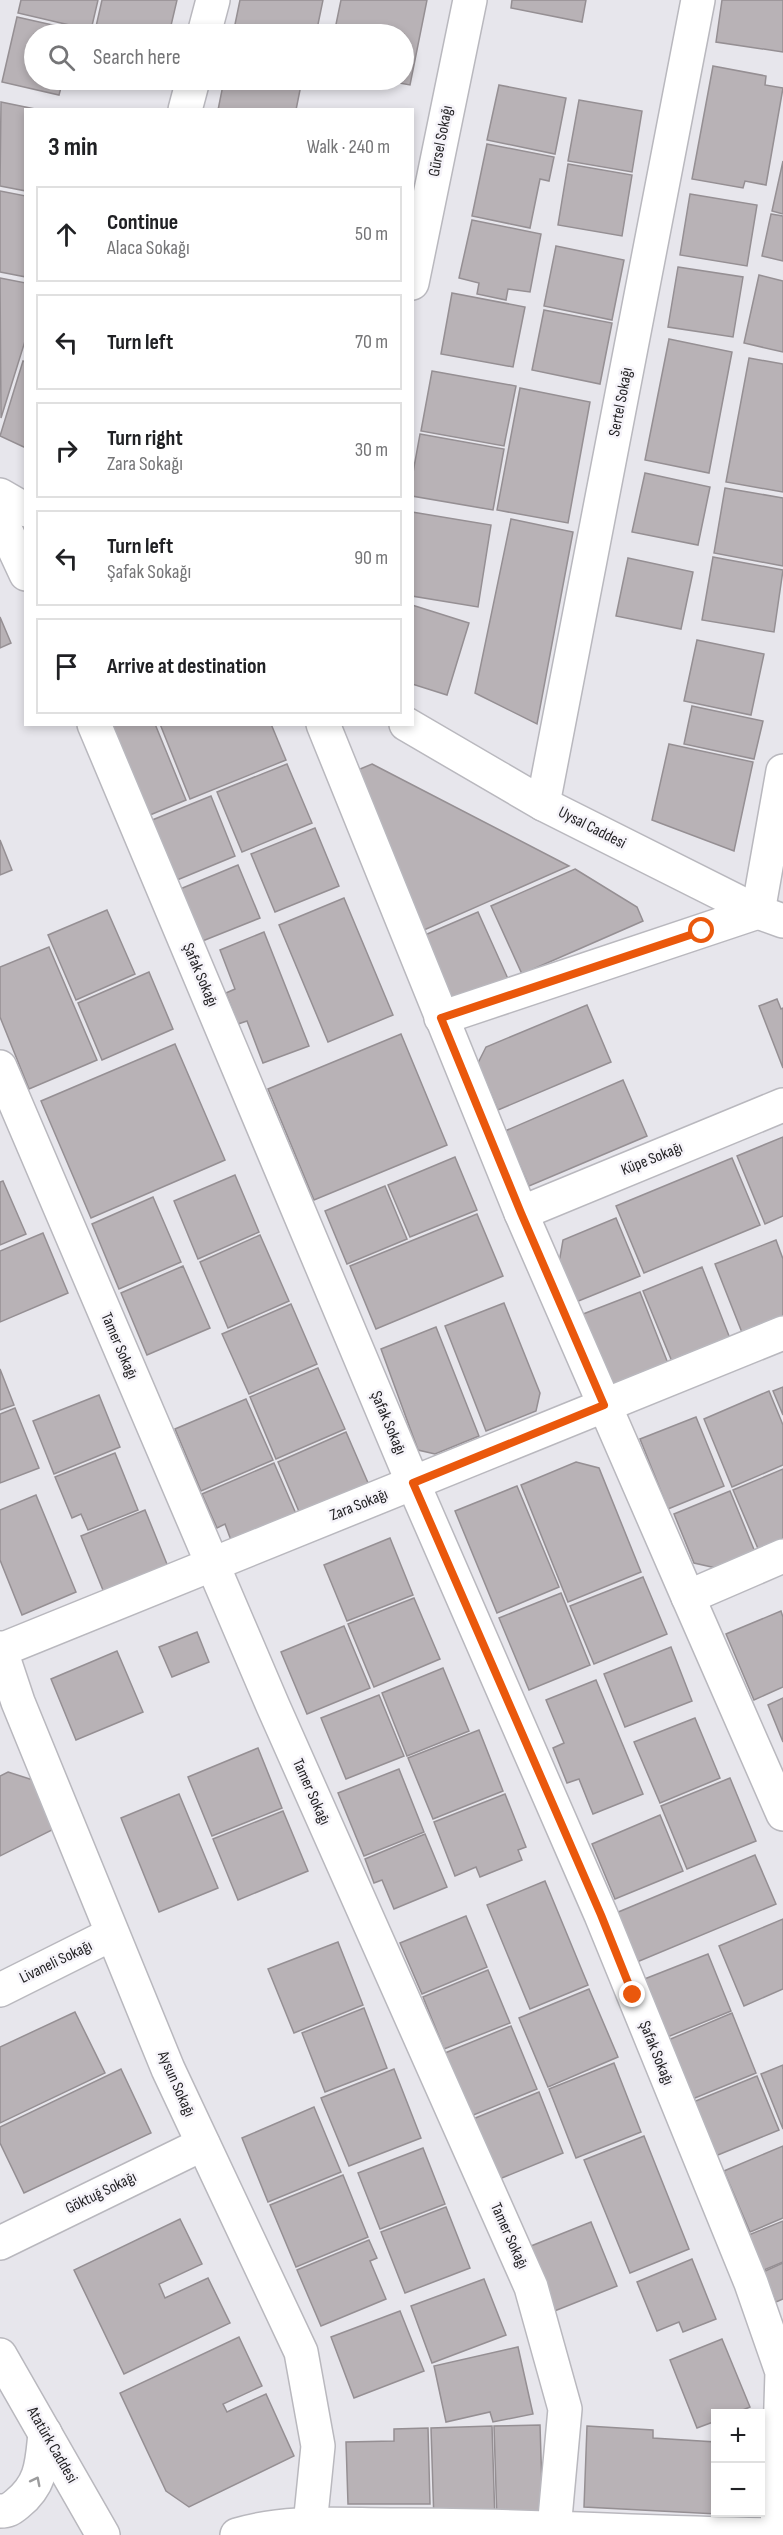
<!DOCTYPE html>
<meta charset="utf-8">
<style>
:root{--surface:#fff;--page:#f2f2f2;--text:#202124;--muted:#757577;--line:#e0e0e0}
body{margin:0;font-family:"Sofia Sans Condensed",sans-serif;background:var(--page);color:var(--text)}
.controls{position:absolute;right:18px;bottom:18px;display:grid;overflow:hidden;border-radius:0px;box-shadow:0 3px 9px #0003}
.controls button{width:54px;height:54px;display:grid;place-items:center;padding:0;border:0;border-bottom:2px solid var(--line);background:var(--surface);color:var(--text);font:30px sans-serif}
.stop{position:absolute;width:18px;height:18px;margin:-14px;border:4px solid #ea580c;border-radius:50%;background:#fff}
.stop.end{background:#ea580c;border-color:#fff;box-shadow:0 2px 6px #0008}
.list{margin:0;padding:0;list-style:none}
h2{display:flex;justify-content:space-between;align-items:center;height:78px;margin:0;padding:0 24px;font-size:26px}
h2 small{font-size:20px;font-weight:400;color:var(--muted)}
.list li{display:grid;grid-template-columns:39px 1fr auto;gap:18px;align-items:center;box-sizing:border-box;height:96px;margin:0 12px 12px;padding:0 12px;border:2px solid var(--line);border-radius:0px}
.list b{display:block;font-size:22px;white-space:nowrap}
.list p{margin:0;font-size:20px;white-space:nowrap;color:var(--muted)}
.list em{font-size:20px;font-style:normal;color:var(--muted)}
.icon{flex:none;width:33px;height:33px;fill:none;stroke:currentColor;stroke-width:2;stroke-linecap:round;stroke-linejoin:round}
.map{position:relative;flex:none;width:783px;height:2535px;overflow:hidden}
.search{position:absolute;background:var(--surface);box-shadow:0 3px 9px #0003;left:24px;top:24px;width:390px;height:66px;display:flex;align-items:center;gap:15px;box-sizing:border-box;padding:0 21px;border-radius:33px;color:var(--muted);font-size:22px}
.panel{position:absolute;background:var(--surface);box-shadow:0 3px 9px #0003;left:24px;top:108px;width:390px;height:618px;border-radius:0px}
.map>svg:first-child{display:block}
.building{fill:#b8b2b6;stroke:#958f93;stroke-width:1.5}
.lines{fill:none;stroke-linecap:round;stroke-linejoin:round}
.minor-casing{stroke:#b9b8be;stroke-width:36}
.major-casing{stroke:#b9b8be;stroke-width:36}
.minor{stroke:#fff;stroke-width:33}
.major{stroke:#fff;stroke-width:33}
.oneway{stroke:#9c9c9d}
.route{stroke:#ea580c;stroke-width:8}
.labels{text-anchor:middle;dominant-baseline:central;stroke-width:5;stroke-linejoin:round;paint-order:stroke}
.street-label{font-size:16px;fill:#242325;stroke:#f5f3f9}
</style>
<div class="map">
<svg width="783" height="2535" viewBox="0 0 783 2535">
<rect width="100%" height="100%" fill="#e7e6ec"/>
<g class="building">
<path d="M21 0H98L91 30 18 13Z"/>
<path d="M102 0H177L169 34H110L95 31Z"/>
<path d="M240 0H323L316 34H233Z"/>
<path d="M341 0H427L410 85 383 80H404V34H334Z"/>
<path d="M512 0H586L582 22 511 8Z"/>
<path d="M722 0H783V52L716 42Z"/>
<path d="M17 17 75 30 74 34H34V80H63L59 95 2 82Z"/>
<path d="M713 66 766 76 765 85 783 88 766 185 745 181 743 188 692 179Z"/>
<path d="M224 80H302L296 110H218Z"/>
<path d="M499 85 566 98 555 154 487 140Z"/>
<path d="M579 100 642 111 632 172 568 161Z"/>
<path d="M1 102 40 110H26V191L0 186Z"/>
<path d="M487 144 554 157 549 181 540 179 530 228 472 216Z"/>
<path d="M783 161V214L772 211Z"/>
<path d="M568 164 632 175 622 236 558 225Z"/>
<path d="M0 191 26 196V277L0 272Z"/>
<path d="M690 194 757 205 747 266 680 255Z"/>
<path d="M771 214 783 216V261L762 256Z"/>
<path d="M472 220 541 234 530 292 508 289 506 300 477 294 479 283 459 278Z"/>
<path d="M556 246 624 260 612 320 544 306Z"/>
<path d="M678 267 743 277 733 337 668 327Z"/>
<path d="M759 275 783 281V352L744 343Z"/>
<path d="M0 278 26 283V338L1 418Z"/>
<path d="M452 293 525 307 513 367 441 354Z"/>
<path d="M544 310 612 323 600 384 532 370Z"/>
<path d="M669 339 732 352 709 473 645 460Z"/>
<path d="M749 358 783 364V492L726 482Z"/>
<path d="M23 361 26 362V448L0 436Z"/>
<path d="M432 371 516 386 504 446 421 431Z"/>
<path d="M520 388 590 402 568 523 497 510Z"/>
<path d="M420 434 504 449 493 510 412 496V478Z"/>
<path d="M645 473 710 487 698 545 632 532Z"/>
<path d="M725 488 783 498V566L714 553Z"/>
<path d="M412 512 491 525 478 607 412 596Z"/>
<path d="M511 519 573 532 537 724 475 693Z"/>
<path d="M713 557 783 570 774 632 702 620Z"/>
<path d="M628 558 693 572 681 629 616 616Z"/>
<path d="M412 605 469 623 447 695 412 684Z"/>
<path d="M0 617 11 643 0 648Z"/>
<path d="M697 640 764 654 751 715 684 701Z"/>
<path d="M692 706 763 721 754 759 684 744Z"/>
<path d="M98 724H155L186 800 138 820Z"/>
<path d="M160 724H271L286 760 190 799Z"/>
<path d="M669 744 753 762 734 851 652 820Z"/>
<path d="M287 764 312 823 242 852 217 792Z"/>
<path d="M372 764 569 866 424 930 353 772Z"/>
<path d="M211 796 235 856 165 885 140 825Z"/>
<path d="M315 828 339 886 275 912 251 854Z"/>
<path d="M0 840 12 870 0 875Z"/>
<path d="M238 865 260 918 195 944 173 892Z"/>
<path d="M575 869 637 907 643 921 522 974 491 906Z"/>
<path d="M344 898 393 1015 328 1042 279 925Z"/>
<path d="M107 910 135 974 76 1000 48 935Z"/>
<path d="M478 912 509 981 455 1005 425 935Z"/>
<path d="M264 932 309 1046 263 1063 247 1021 238 1024 226 993 235 989 220 950Z"/>
<path d="M49 947 97 1060 29 1089 0 1017V967Z"/>
<path d="M149 972 173 1029 102 1060 78 1003Z"/>
<path d="M777 999 781 1009 783 1008V1068L759 1006Z"/>
<path d="M587 1005 611 1062 498 1110 478 1063 486 1047Z"/>
<path d="M401 1034 447 1145 314 1200 268 1089Z"/>
<path d="M175 1044 225 1160 91 1218 41 1101Z"/>
<path d="M623 1080 647 1136 529 1186 505 1131Z"/>
<path d="M783 1137V1216L765 1224 737 1156Z"/>
<path d="M455 1157 477 1210 410 1237 388 1185Z"/>
<path d="M732 1158 760 1225 644 1273 616 1206Z"/>
<path d="M235 1175 259 1232 198 1259 174 1201Z"/>
<path d="M3 1181 26 1234 0 1245V1182Z"/>
<path d="M385 1186 407 1239 347 1264 325 1211Z"/>
<path d="M153 1197 181 1262 119 1289 92 1224Z"/>
<path d="M477 1214 503 1276 376 1329 350 1266Z"/>
<path d="M616 1218 640 1276 576 1302 559 1263 563 1240Z"/>
<path d="M43 1233 68 1293 0 1322V1251Z"/>
<path d="M260 1235 289 1301 228 1328 200 1262Z"/>
<path d="M776 1240 783 1259V1319L743 1335 715 1264Z"/>
<path d="M183 1266 210 1328 147 1355 121 1293Z"/>
<path d="M702 1267 731 1341 673 1364 643 1291Z"/>
<path d="M640 1292 669 1366 608 1390 578 1316Z"/>
<path d="M504 1303 540 1393 536 1411 486 1431 445 1326Z"/>
<path d="M291 1304 317 1364 249 1394 222 1334Z"/>
<path d="M436 1327 479 1436 435 1454 418 1450 381 1349Z"/>
<path d="M318 1368 345 1429 276 1459 250 1397Z"/>
<path d="M0 1369 14 1405 0 1410Z"/>
<path d="M783 1387V1415L773 1391Z"/>
<path d="M769 1391 783 1425V1465L732 1487 704 1419Z"/>
<path d="M99 1395 120 1447 54 1474 33 1421Z"/>
<path d="M246 1399 273 1460 201 1491 175 1429Z"/>
<path d="M15 1408 39 1468 0 1483V1414Z"/>
<path d="M696 1417 724 1486 668 1509 640 1439Z"/>
<path d="M346 1432 372 1492 303 1521 278 1462Z"/>
<path d="M115 1453 138 1510 88 1530 81 1514 72 1518 55 1477Z"/>
<path d="M576 1462 599 1468 641 1572 568 1602 521 1485Z"/>
<path d="M274 1463 300 1523 235 1551 225 1524 217 1528 202 1494Z"/>
<path d="M783 1469V1549L762 1558 733 1490Z"/>
<path d="M517 1486 559 1587 497 1613 455 1511Z"/>
<path d="M730 1491 755 1552 716 1568 694 1563 674 1514Z"/>
<path d="M36 1495 76 1592 22 1615 0 1560V1510Z"/>
<path d="M145 1510 169 1569 105 1595 81 1536Z"/>
<path d="M390 1538 413 1595 347 1621 324 1565Z"/>
<path d="M643 1577 667 1634 594 1664 570 1606Z"/>
<path d="M561 1593 590 1665 529 1690 499 1618Z"/>
<path d="M414 1598 440 1659 374 1687 348 1624Z"/>
<path d="M781 1611 783 1617V1687L754 1700 726 1634Z"/>
<path d="M344 1626 370 1688 307 1714 281 1652Z"/>
<path d="M197 1632 209 1662 172 1677 159 1647Z"/>
<path d="M671 1647 692 1701 625 1727 604 1674Z"/>
<path d="M117 1651 143 1712 76 1740 51 1679Z"/>
<path d="M443 1668 469 1731 407 1756 382 1693Z"/>
<path d="M596 1680 643 1794 593 1814 579 1779 567 1783 553 1748 564 1743 546 1700Z"/>
<path d="M379 1695 404 1756 346 1779 321 1718Z"/>
<path d="M783 1698V1742L768 1705Z"/>
<path d="M695 1718 720 1778 660 1803 634 1742Z"/>
<path d="M479 1730 503 1791 433 1819 408 1758Z"/>
<path d="M258 1748 282 1808 212 1836 188 1777Z"/>
<path d="M399 1769 424 1832 364 1856 338 1793Z"/>
<path d="M8 1772 36 1781 56 1828 0 1856V1776Z"/>
<path d="M730 1778 756 1841 687 1869 661 1806Z"/>
<path d="M179 1794 218 1888 159 1912 121 1818Z"/>
<path d="M505 1794 526 1847 518 1850 522 1860 480 1877 476 1867 455 1876 434 1822Z"/>
<path d="M283 1811 308 1871 238 1900 213 1839Z"/>
<path d="M660 1815 683 1871 615 1899 592 1844Z"/>
<path d="M425 1834 447 1887 394 1909 382 1880 374 1883 365 1859Z"/>
<path d="M755 1855 776 1904 637 1962 616 1913Z"/>
<path d="M545 1881 588 1985 530 2009 487 1905Z"/>
<path d="M466 1916 487 1967 422 1994 400 1943Z"/>
<path d="M783 1919V1989L744 2006 719 1946Z"/>
<path d="M338 1942 363 2005 294 2033 268 1969Z"/>
<path d="M708 1954 731 2011 665 2038 642 1980Z"/>
<path d="M488 1970 510 2023 444 2049 423 1997Z"/>
<path d="M589 1989 618 2057 548 2087 519 2018Z"/>
<path d="M364 2008 387 2068 325 2092 302 2033Z"/>
<path d="M75 2012 105 2073 0 2123V2047Z"/>
<path d="M732 2013 756 2073 690 2100 666 2041Z"/>
<path d="M511 2026 537 2089 471 2116 445 2053Z"/>
<path d="M614 2063 641 2132 576 2158 549 2089Z"/>
<path d="M783 2065V2129L761 2074Z"/>
<path d="M121 2069 151 2133 24 2193 0 2143V2127Z"/>
<path d="M394 2069 421 2138 349 2166 321 2098Z"/>
<path d="M757 2076 779 2130 713 2157 691 2103Z"/>
<path d="M539 2092 563 2153 497 2180 473 2119Z"/>
<path d="M314 2107 341 2172 268 2202 242 2138Z"/>
<path d="M644 2136 689 2249 630 2273 584 2160Z"/>
<path d="M783 2146V2218L750 2232 724 2171Z"/>
<path d="M423 2148 445 2204 380 2229 358 2173Z"/>
<path d="M343 2175 368 2237 296 2267 270 2205Z"/>
<path d="M446 2207 470 2268 405 2293 381 2232Z"/>
<path d="M180 2219 202 2264 159 2284 165 2298 208 2278 230 2323 124 2374 74 2270Z"/>
<path d="M783 2221V2262L754 2274 739 2239Z"/>
<path d="M591 2222 617 2286 552 2312 526 2248Z"/>
<path d="M369 2240 377 2258 370 2261 386 2299 321 2326 297 2270Z"/>
<path d="M692 2259 716 2319 683 2332 679 2322 657 2331 637 2282Z"/>
<path d="M783 2263V2299L776 2302 763 2272Z"/>
<path d="M484 2279 506 2335 432 2363 411 2306Z"/>
<path d="M400 2311 424 2371 354 2398 331 2337Z"/>
<path d="M239 2337 262 2386 223 2404 227 2412 266 2394 294 2456 189 2507 166 2491 120 2393Z"/>
<path d="M722 2339 750 2407 733 2414H716V2421L697 2428 670 2360Z"/>
<path d="M518 2347 533 2414 493 2422 490 2412 446 2422 434 2366Z"/>
<path d="M540 2425 543 2520 497 2521 494 2426Z"/>
<path d="M492 2426 495 2521 434 2522 431 2428Z"/>
<path d="M587 2426 653 2430V2438L716 2442V2512H736V2515L584 2507Z"/>
<path d="M428 2428 430 2504H348L346 2442 394 2441V2429Z"/>
</g>
<g class="lines">
<g class="minor-casing">
<g id="minor">
<path d="M204 34 213 0"/>
<path d="M185 110 193 80"/>
<path d="M412 283 470 0"/>
<path d="M0 495 26 510"/>
<path d="M0 518 26 574"/>
<path d="M94 724 413 1483 601 1915 751 2283 782 2372 777 2535"/>
<path d="M323 724 521 1213 688 1597"/>
<path d="M406 724 543 804 758 912 783 921"/>
<path d="M543 804 698 0"/>
<path d="M441 1018 758 912 783 771"/>
<path d="M0 1067 273 1706 531 2287 565 2409 554 2529"/>
<path d="M521 1213 783 1105"/>
<path d="M783 1556 688 1597 783 1814"/>
<path d="M0 1648 18 1702 168 2069 301 2352 318 2446 310 2525"/>
<path d="M1 1650 783 1333"/>
<path d="M0 1990 112 1934"/>
<path d="M0 2243 203 2144"/>
<path d="M237 2535C286 2520 342 2525 391 2525 522 2524 652 2534 783 2535"/>
</g>
</g>
<g class="major-casing">
<g id="major">
<path d="M0 2355 103 2535"/>
<path d="M0 2511C8 2511 11 2509 17 2504 42 2484 42 2463 45 2433"/>
</g>
</g>
<use href="#minor" class="minor"/>
<use href="#major" class="major"/>
</g>
<defs><path id="oneway-chevron" d="M-2-3.5L2.5 0L-2 3.5" fill="none" stroke-width="1.6" stroke-linecap="round" stroke-linejoin="round" transform="scale(1.5)"/></defs>
<use class="oneway" href="#oneway-chevron" transform="translate(36 2481) rotate(-63)"/>
<g class="lines">
<path class="route" d="M633 1995 601 1915 413 1483 604 1405 521 1213 441 1018 702 931"/>
</g>
<g class="labels">
<g class="street-label">
<text transform="translate(441 141) rotate(-79)">Gürsel Sokağı</text>
<text transform="translate(621 402) rotate(-79)">Sertel Sokağı</text>
<text transform="translate(592 828) rotate(27)">Uysal Caddesi</text>
<text transform="translate(200 975) rotate(67)">Şafak Sokağı</text>
<text transform="translate(652 1159) rotate(-22)">Küpe Sokağı</text>
<text transform="translate(119 1346) rotate(67)">Tamer Sokağı</text>
<text transform="translate(388 1423) rotate(67)">Şafak Sokağı</text>
<text transform="translate(359 1505) rotate(-22)">Zara Sokağı</text>
<text transform="translate(311 1792) rotate(66)">Tamer Sokağı</text>
<text transform="translate(56 1962) rotate(-26)">Livaneli Sokağı</text>
<text transform="translate(656 2053) rotate(68)">Şafak Sokağı</text>
<text transform="translate(176 2084) rotate(66)">Aysun Sokağı</text>
<text transform="translate(101 2193) rotate(-26)">Göktuğ Sokağı</text>
<text transform="translate(509 2236) rotate(66)">Tamer Sokağı</text>
<text transform="translate(52 2445) rotate(60)">Atatürk Caddesi</text>
</g>
</g>
</svg>
<div class="controls">
<button>+</button>
<button>−</button>
</div>
<div class="stop" style="left:702px;top:931px"></div>
<div class="stop end" style="left:633px;top:1995px"></div>
<div class="search"><svg class="icon" aria-label="search" viewBox="0 0 24 24"><circle cx="10" cy="10" r="6"/><path d="M15 15l6 6"/></svg>Search here</div>
<section class="panel">
<h2>3 min<small>Walk · 240 m</small></h2>
<ul class="list">
<li><svg class="icon" aria-label="ahead" viewBox="0 0 24 24"><path d="M12 20V5M6 11l6-6 6 6"/></svg><div><b>Continue</b><p>Alaca Sokağı</p></div><em>50 m</em></li>
<li><svg class="icon" aria-label="left" viewBox="0 0 24 24"><path d="M17 20v-9H6M10 6l-5 5 5 5"/></svg><div><b>Turn left</b></div><em>70 m</em></li>
<li><svg class="icon" aria-label="right" viewBox="0 0 24 24"><path d="M7 20v-9h11M14 6l5 5-5 5"/></svg><div><b>Turn right</b><p>Zara Sokağı</p></div><em>30 m</em></li>
<li><svg class="icon" aria-label="left" viewBox="0 0 24 24"><path d="M17 20v-9H6M10 6l-5 5 5 5"/></svg><div><b>Turn left</b><p>Şafak Sokağı</p></div><em>90 m</em></li>
<li><svg class="icon" aria-label="arrive" viewBox="0 0 24 24"><path d="M6 21V4h12l-3 4 3 4H6"/></svg><div><b>Arrive at destination</b></div></li>
</ul>
</section>
</div>
